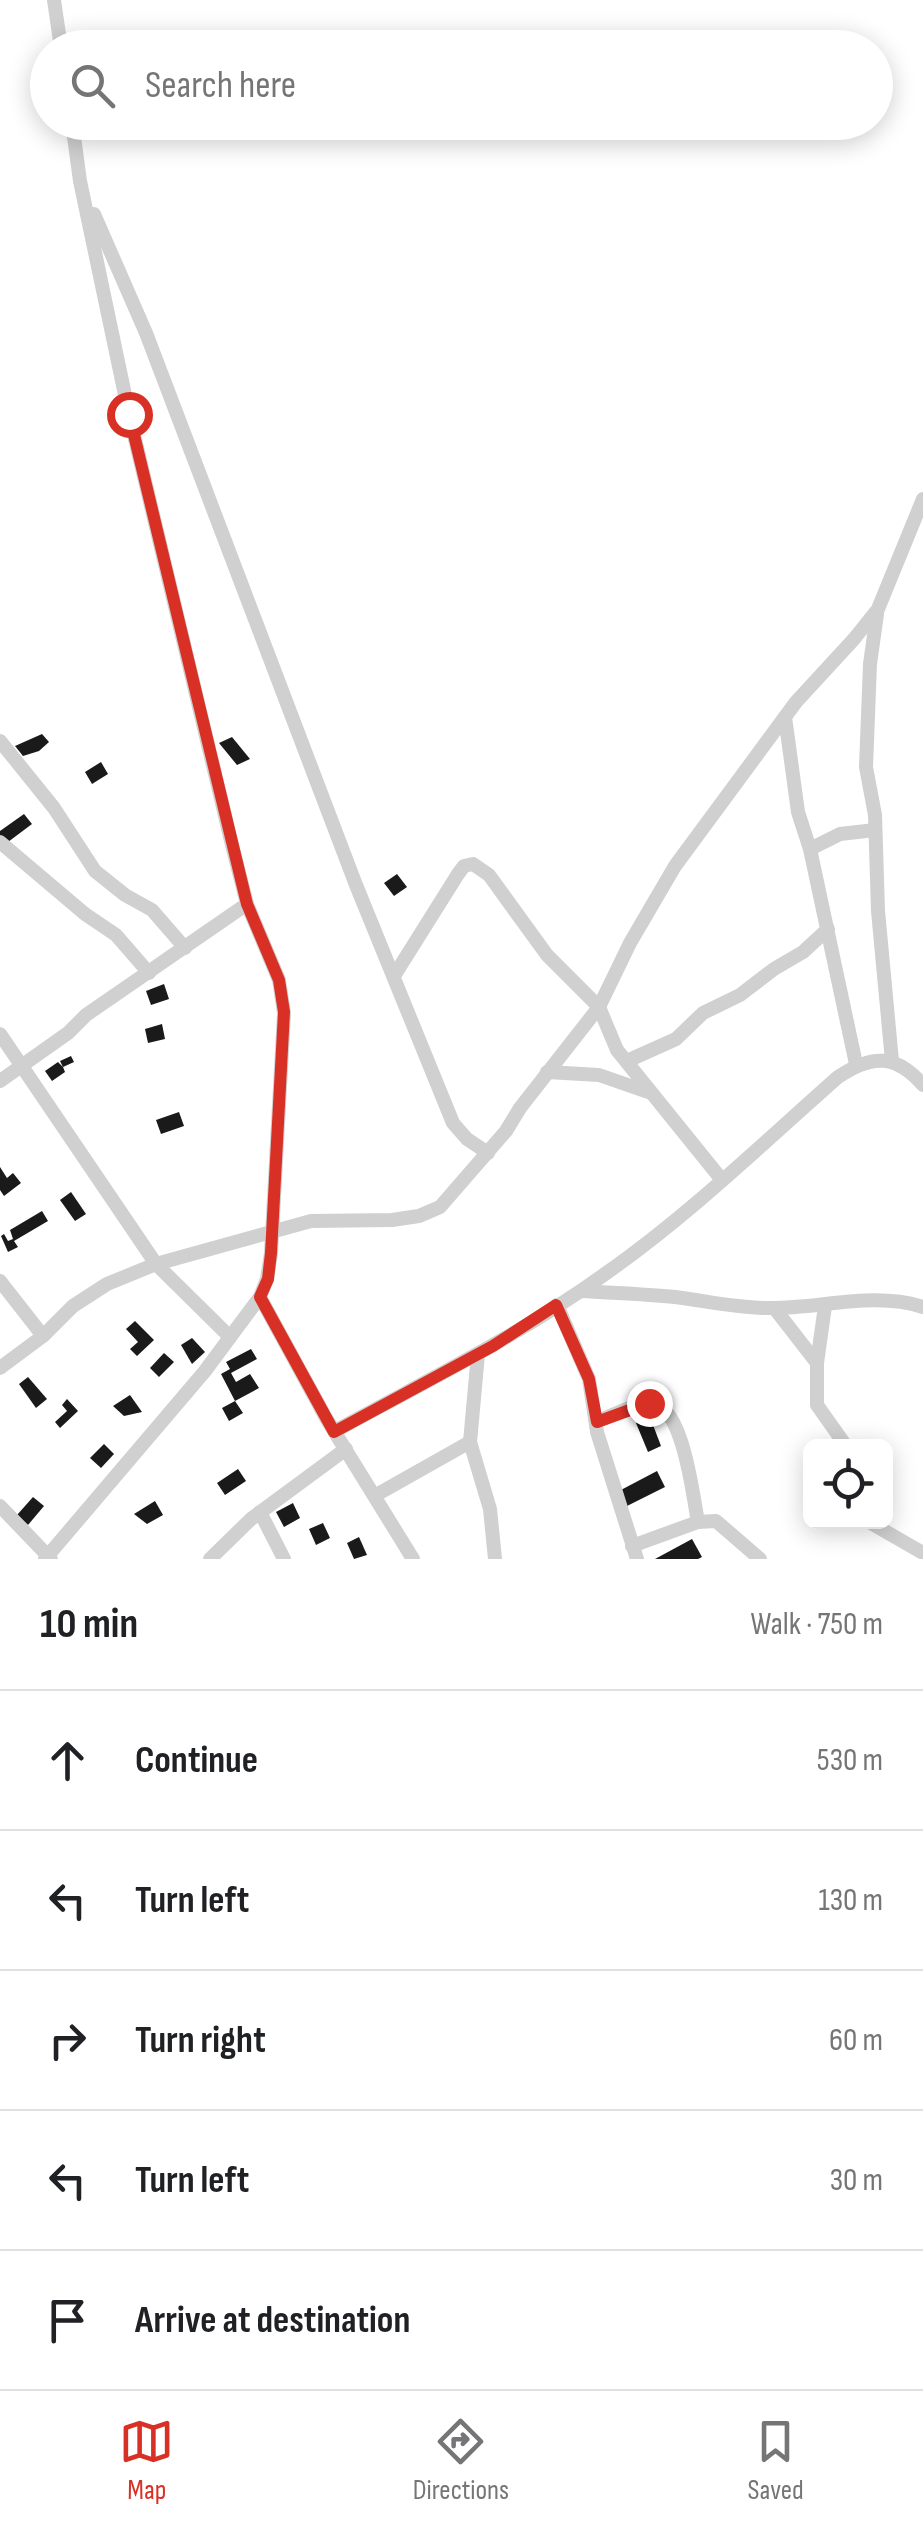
<!DOCTYPE html>
<meta charset="utf-8">
<style>
:root{--surface:#fff;--page:#f6f6f6;--text:#202124;--muted:#757577;--line:#e0e0e0;--accent:#d93025}
body{margin:0;font-family:"Sofia Sans Condensed",sans-serif;background:var(--page);color:var(--text)}
.controls{position:absolute;right:30px;bottom:30px;display:grid;overflow:hidden;border-radius:15px;box-shadow:0 5px 25px #0003}
.controls button{width:90px;height:90px;display:grid;place-items:center;padding:0;border:0;border-bottom:2px solid var(--line);background:var(--surface);color:var(--text);font:50px sans-serif}
.stop{position:absolute;width:30px;height:30px;margin:-22px;border:8px solid #d93025;border-radius:50%;background:#fff}
.stop.end{background:#d93025;border-color:#fff;box-shadow:0 2px 10px #0008}
.list{margin:0;padding:0;list-style:none}
h2{display:flex;justify-content:space-between;align-items:center;height:130px;margin:0;padding:0 40px;font-size:42px}
h2 small{font-size:32px;font-weight:400;color:var(--muted)}
.list li{display:grid;grid-template-columns:65px 1fr auto;gap:30px;align-items:center;box-sizing:border-box;height:140px;padding:0 40px;border-top:2px solid var(--line)}
.list b{display:block;font-size:38px;white-space:nowrap}
.list em{font-size:32px;font-style:normal;color:var(--muted)}
.icon{flex:none;width:55px;height:55px;fill:none;stroke:currentColor;stroke-width:2;stroke-linecap:round;stroke-linejoin:round}
.map{position:relative;flex:none;width:923px;height:1559px;overflow:hidden}
.search{position:absolute;background:var(--surface);box-shadow:0 5px 25px #0003;left:30px;right:30px;top:30px;height:110px;display:flex;align-items:center;gap:25px;box-sizing:border-box;padding:0 35px;border-radius:55px;color:var(--muted);font-size:38px}
.sheet{height:830px;background:var(--surface)}
nav{display:flex;justify-content:space-around;align-items:center;box-sizing:border-box;height:140px;border-top:2px solid var(--line);background:var(--surface);font-size:28px;color:var(--muted)}
nav a{display:grid;justify-items:center;gap:5px}
nav .on{color:var(--accent)}
.map>svg:first-child{display:block}
.building{fill:#1a1a1a}
.lines{fill:none;stroke-linecap:round;stroke-linejoin:round}
.minor{stroke:#d0d0d0;stroke-width:14}
.route{stroke:#d93025;stroke-width:12}
</style>
<div class="map">
<svg width="923" height="1559" viewBox="0 0 923 1559">
<rect width="100%" height="100%" fill="#fff"/>
<g class="building">
<path d="M42 734 49 742 39 751 23 756 15 746Z"/>
<path d="M232 737 250 759 237 765 219 743Z"/>
<path d="M101 762 108 774 92 784 85 772Z"/>
<path d="M24 814 32 824 0 848V831Z"/>
<path d="M397 874 407 887 394 896 384 883Z"/>
<path d="M164 984 169 999 151 1005 146 991Z"/>
<path d="M162 1024 165 1039 148 1043 145 1029Z"/>
<path d="M71 1056 74 1062 63 1067 65 1072 52 1081 45 1071 58 1062 63 1067 60 1061Z"/>
<path d="M179 1112 184 1126 161 1134 156 1120Z"/>
<path d="M0 1167 7 1178 13 1173 21 1183 4 1196 0 1190Z"/>
<path d="M71 1192 86 1214 75 1221 60 1200Z"/>
<path d="M42 1211 48 1221 14 1241 18 1247 8 1252 1 1236 4 1234 8 1241 13 1239 10 1230Z"/>
<path d="M135 1321 154 1340 137 1356 130 1349 138 1342 126 1329Z"/>
<path d="M192 1338 205 1352 192 1364 181 1345Z"/>
<path d="M251 1349 257 1359 231 1373 236 1382 250 1374 259 1388 235 1401 243 1413 229 1421 222 1408 235 1401 221 1374 230 1369 226 1362Z"/>
<path d="M164 1353 174 1362 159 1377 150 1368Z"/>
<path d="M28 1377 47 1399 36 1408 19 1384Z"/>
<path d="M130 1395 142 1412 124 1416 113 1406Z"/>
<path d="M67 1399 78 1411 60 1428 55 1422 67 1411 62 1405Z"/>
<path d="M650 1417 661 1446 648 1452 636 1423Z"/>
<path d="M104 1444 114 1454 101 1468 90 1458Z"/>
<path d="M238 1469 246 1481 225 1495 217 1483Z"/>
<path d="M657 1471 665 1487 627 1506 619 1491Z"/>
<path d="M33 1497 44 1506 28 1525 17 1515Z"/>
<path d="M155 1501 163 1515 147 1524 134 1514Z"/>
<path d="M293 1503 300 1518 284 1527 276 1512Z"/>
<path d="M323 1523 330 1538 316 1545 309 1529Z"/>
<path d="M359 1537 367 1555 354 1559 347 1543Z"/>
<path d="M692 1539 702 1557 698 1559H655Z"/>
</g>
<g class="lines">
<g class="minor">
<path d="M54 0 61 48"/>
<path d="M94 214 146 333 356 885 453 1123 467 1139 488 1153"/>
<path d="M877 614 870 664 866 767 875 815 878 911 892 1061"/>
<path d="M785 717 798 812 810 849 856 1064"/>
<path d="M0 741 54 808 95 871 125 895 152 910 185 948"/>
<path d="M0 842 85 914 116 935 149 973"/>
<path d="M810 849 840 834 875 830"/>
<path d="M394 976 458 874 464 866 473 864 489 875 547 955 599 1007 617 1050 722 1180"/>
<path d="M0 1034 156 1264 230 1337"/>
<path d="M627 1061 676 1039 703 1013 740 995 774 969 803 952 828 929"/>
<path d="M547 1072 599 1075 648 1092"/>
<path d="M0 1081 68 1033 86 1015 247 904"/>
<path d="M0 1281 43 1336"/>
<path d="M581 1291C612 1293 644 1294 675 1297 707 1301 736 1308 768 1308 819 1309 873 1291 923 1307"/>
<path d="M260 1297 326 1418 413 1559"/>
<path d="M557 1305 589 1379 597 1432 637 1559"/>
<path d="M825 1306 817 1363V1405L846 1446"/>
<path d="M775 1309 817 1363"/>
<path d="M478 1354 470 1442 490 1509 495 1559"/>
<path d="M0 1368 43 1336 73 1306 107 1284 156 1264 311 1221 392 1220 419 1216 440 1207 506 1131 520 1108 599 1007 630 943 675 866 796 702 854 639 878 609 923 499"/>
<path d="M597 1421C612 1416 633 1404 650 1403 683 1402 693 1497 698 1522"/>
<path d="M335 1431C426 1381 520 1335 605 1274 688 1216 762 1144 838 1077 872 1054 896 1054 923 1085"/>
<path d="M376 1495 470 1442"/>
<path d="M0 1506 51 1559"/>
<path d="M260 1512 284 1559"/>
<path d="M869 1522 923 1553"/>
<path d="M632 1546 698 1522 716 1521 760 1559"/>
<path d="M45 1559 205 1371 260 1297 267 1279 271 1253 284 1013 279 980 247 904 232 845 129 414 80 181 72 122"/>
<path d="M210 1559 251 1519 346 1449"/>
</g>
</g>
<g class="lines">
<path class="route" d="M129 414 247 904 279 980 284 1012 271 1253 268 1279 260 1297 334 1432 493 1346 556 1305 589 1379 597 1422 649 1403"/>
</g>
</svg>
<div class="controls">
<button><svg class="icon" aria-label="locate" viewBox="0 0 24 24"><circle cx="12" cy="12" r="6"/><path d="M12 2v4M12 18v4M2 12h4M18 12h4"/></svg></button>
</div>
<div class="stop" style="left:129px;top:414px"></div>
<div class="stop end" style="left:649px;top:1403px"></div>
<div class="search"><svg class="icon" aria-label="search" viewBox="0 0 24 24"><circle cx="10" cy="10" r="6"/><path d="M15 15l6 6"/></svg>Search here</div>
</div>
<section class="sheet">
<h2>10 min<small>Walk · 750 m</small></h2>
<ul class="list">
<li><svg class="icon" aria-label="ahead" viewBox="0 0 24 24"><path d="M12 20V5M6 11l6-6 6 6"/></svg><div><b>Continue</b></div><em>530 m</em></li>
<li><svg class="icon" aria-label="left" viewBox="0 0 24 24"><path d="M17 20v-9H6M10 6l-5 5 5 5"/></svg><div><b>Turn left</b></div><em>130 m</em></li>
<li><svg class="icon" aria-label="right" viewBox="0 0 24 24"><path d="M7 20v-9h11M14 6l5 5-5 5"/></svg><div><b>Turn right</b></div><em>60 m</em></li>
<li><svg class="icon" aria-label="left" viewBox="0 0 24 24"><path d="M17 20v-9H6M10 6l-5 5 5 5"/></svg><div><b>Turn left</b></div><em>30 m</em></li>
<li><svg class="icon" aria-label="arrive" viewBox="0 0 24 24"><path d="M6 21V4h12l-3 4 3 4H6"/></svg><div><b>Arrive at destination</b></div></li>
</ul>
</section>
<nav>
<a class="on"><svg class="icon" aria-label="map" viewBox="0 0 24 24"><path d="M3 6l6-2 6 2 6-2v14l-6 2-6-2-6 2zM9 4v14M15 6v14"/></svg>Map</a>
<a><svg class="icon" aria-label="directions" viewBox="0 0 24 24"><path d="M12 3l9 9-9 9-9-9zM9 14v-3h6M13 9l2 2-2 2"/></svg>Directions</a>
<a><svg class="icon" aria-label="saved" viewBox="0 0 24 24"><path d="M7 4h10v16l-5-4-5 4z"/></svg>Saved</a>
</nav>
